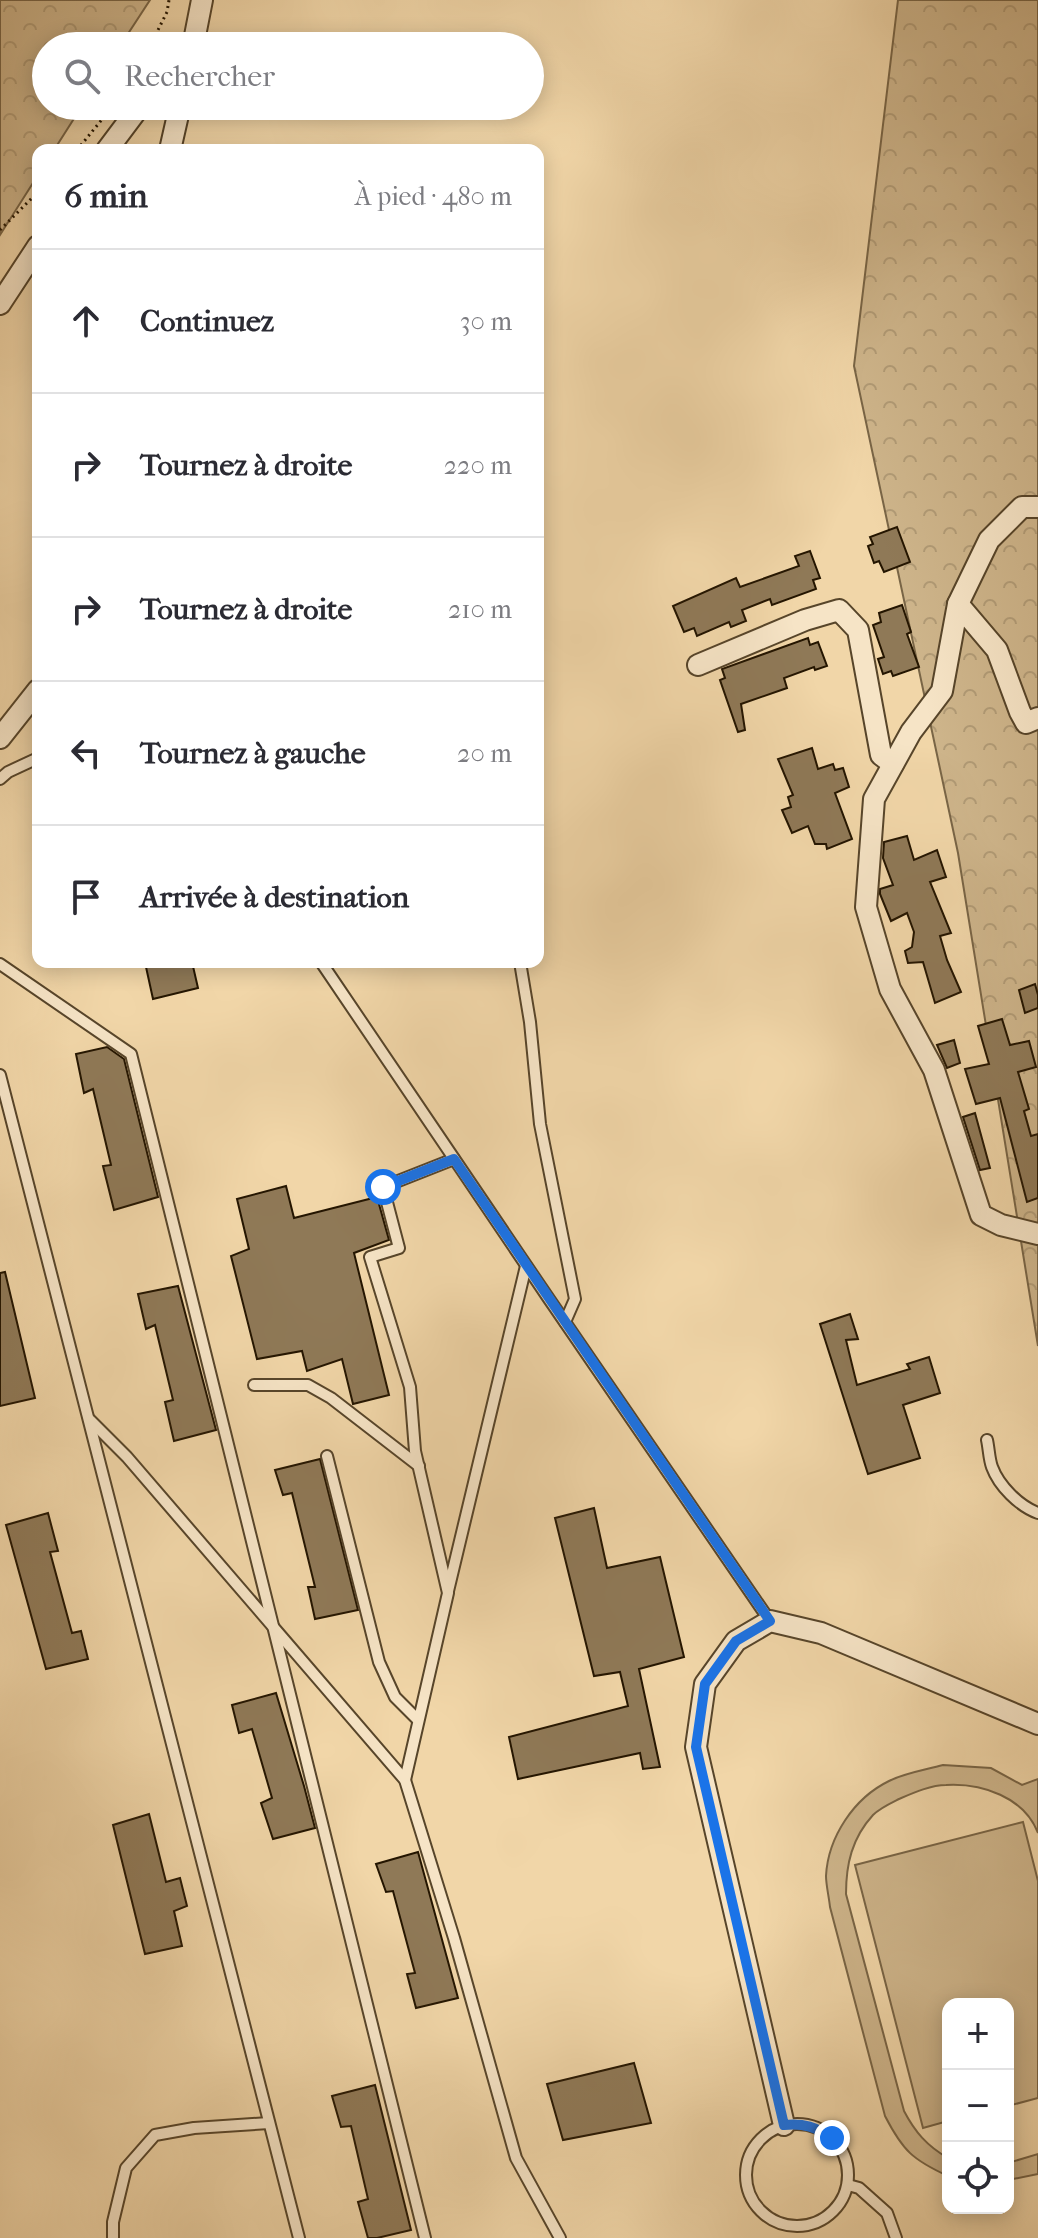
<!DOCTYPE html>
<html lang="fr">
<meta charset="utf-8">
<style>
:root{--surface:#fff;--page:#f7f7f7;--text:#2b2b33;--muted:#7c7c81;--line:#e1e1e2}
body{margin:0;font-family:"IM FELL French Canon",serif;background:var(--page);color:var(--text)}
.controls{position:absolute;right:24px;bottom:24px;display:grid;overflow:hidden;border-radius:16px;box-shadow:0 4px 20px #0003}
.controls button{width:72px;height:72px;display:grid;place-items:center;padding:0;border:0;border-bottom:2px solid var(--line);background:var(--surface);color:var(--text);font:40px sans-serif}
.stop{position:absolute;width:24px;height:24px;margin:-18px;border:6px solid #1a73e8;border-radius:50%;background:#fff}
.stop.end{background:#1a73e8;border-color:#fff;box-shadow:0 2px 8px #0008}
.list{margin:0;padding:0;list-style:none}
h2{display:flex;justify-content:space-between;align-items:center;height:104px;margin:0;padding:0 32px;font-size:34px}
h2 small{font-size:26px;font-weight:400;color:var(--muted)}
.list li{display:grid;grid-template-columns:52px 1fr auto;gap:24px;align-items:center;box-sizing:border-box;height:144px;padding:0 32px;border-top:2px solid var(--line)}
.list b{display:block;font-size:30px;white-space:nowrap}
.list em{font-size:26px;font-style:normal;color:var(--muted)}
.icon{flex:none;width:44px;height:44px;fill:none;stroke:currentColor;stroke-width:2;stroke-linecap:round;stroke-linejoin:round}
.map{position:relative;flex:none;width:1038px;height:2238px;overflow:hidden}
.search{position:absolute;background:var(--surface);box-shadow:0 4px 20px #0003;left:32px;top:32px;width:512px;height:88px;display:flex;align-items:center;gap:20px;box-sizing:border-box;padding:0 28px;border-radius:44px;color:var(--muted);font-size:30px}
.panel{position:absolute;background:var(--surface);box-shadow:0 4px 20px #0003;left:32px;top:144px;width:512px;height:824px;border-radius:16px}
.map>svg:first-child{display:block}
.grass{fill:#ceb58b;stroke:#796546;stroke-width:2}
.forest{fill:url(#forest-crowns);stroke:#796546;stroke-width:2}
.building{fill:#8f7957;stroke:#241500;stroke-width:2}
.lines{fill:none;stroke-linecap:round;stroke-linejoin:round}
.lane-casing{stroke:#57452a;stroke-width:14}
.street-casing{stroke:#57452a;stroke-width:24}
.path{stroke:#241500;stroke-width:3;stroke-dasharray:2 4;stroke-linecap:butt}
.lane{stroke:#f6e4c6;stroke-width:10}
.street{stroke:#f6e4c6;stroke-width:20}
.route{stroke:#1a73e8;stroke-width:10}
</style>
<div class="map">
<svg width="1038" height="2238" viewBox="0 0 1038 2238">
<defs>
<pattern id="forest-crowns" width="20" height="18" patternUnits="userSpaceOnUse" patternTransform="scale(2)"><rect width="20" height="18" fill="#ceb58b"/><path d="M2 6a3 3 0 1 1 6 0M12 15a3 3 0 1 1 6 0" fill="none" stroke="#b19b76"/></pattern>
</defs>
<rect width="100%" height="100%" fill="#f1d6a8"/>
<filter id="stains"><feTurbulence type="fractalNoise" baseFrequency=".0025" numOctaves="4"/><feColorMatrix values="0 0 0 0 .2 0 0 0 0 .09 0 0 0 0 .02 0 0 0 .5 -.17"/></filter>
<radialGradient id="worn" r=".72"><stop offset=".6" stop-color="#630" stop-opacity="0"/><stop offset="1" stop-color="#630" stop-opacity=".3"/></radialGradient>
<g class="grass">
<path d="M943 1765 991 1768 1022 1785 1038 1779V1833C1024 1797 982 1783 946 1785 931 1785 913 1793 899 1799 891 1803 880 1808 873 1815 852 1838 846 1864 846 1894L904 2111C915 2132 927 2146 948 2158V2176C913 2160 903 2151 885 2116L830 1907C829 1897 826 1885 826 1876 828 1837 854 1798 889 1781 905 1773 925 1770 943 1765Z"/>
<path d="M1023 1822 1038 1881V2098L1008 2106V2004H948V2121L923 2128 855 1865Z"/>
<path d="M1038 2154V2174L1008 2180V2163Z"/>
</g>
<g class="forest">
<path d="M0 0H150L120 46H46V106H82L54 150H38V175L0 235Z"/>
<path d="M898 0H1038V1346L958 853 854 366Z"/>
</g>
<g class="building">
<path d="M897 527 910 562 884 572 879 561 874 563 868 546 873 544 870 537Z"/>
<path d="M810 551 820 578 813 580 816 589 772 605 770 599 742 610 746 621 731 627 729 622 697 636 694 628 684 632 673 606 736 578 740 587 799 566 795 556Z"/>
<path d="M902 605 911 632 907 634 919 667 893 676 891 671 883 674 878 659 884 657 873 625 881 622 879 613Z"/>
<path d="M808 638 810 645 818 642 827 666 815 670 814 667 784 678 787 688 741 704 745 730 738 732 720 680 725 678 722 669Z"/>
<path d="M812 748 818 769 833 764 835 770 843 768 849 787 835 793 852 839 827 849 826 844H815L808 826 792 833 782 810 791 807 788 797 793 795 778 759Z"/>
<path d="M907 836 914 860 937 850 946 877 930 882 951 933 940 936 947 960 961 992 935 1003 923 962 908 963 905 951 912 947 914 932 907 913 891 921 880 894V889L893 885 883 858 884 842Z"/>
<path d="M152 962H192L198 988 153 999 146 967H153Z"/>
<path d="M1035 984 1038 995V1008L1025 1013 1019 990Z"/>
<path d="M1002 1019 1010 1045 1029 1041 1036 1067 1018 1072 1029 1109 1024 1111 1031 1136 1038 1134V1198L1027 1202 1000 1098 976 1104 965 1069 989 1064 978 1026Z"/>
<path d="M954 1040 960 1063 947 1068 937 1045Z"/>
<path d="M107 1047 124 1059 158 1197 114 1210 103 1166 111 1165 93 1089 84 1093 76 1054Z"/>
<path d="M975 1113 990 1168 980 1170 963 1117Z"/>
<path d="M286 1186 294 1218 377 1197 389 1240 354 1253 389 1395 353 1404 342 1359 307 1371 302 1351 257 1359 231 1256 249 1249 237 1199Z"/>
<path d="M5 1272 35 1398 0 1406V1273Z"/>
<path d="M178 1286 216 1430 174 1441 165 1402 173 1400 155 1325 146 1329 138 1294Z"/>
<path d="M850 1314 858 1339 846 1340 857 1385 910 1369 907 1364 929 1357 940 1393 903 1405 920 1458 868 1474 820 1324Z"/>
<path d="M320 1459 358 1610 315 1619 308 1587H315L292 1493 283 1495 275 1470Z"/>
<path d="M594 1508 607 1568 660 1557 684 1657 639 1669 660 1767 643 1769 640 1753 518 1779 509 1737 628 1706 620 1672 594 1676 555 1518Z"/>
<path d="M48 1513 58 1551 50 1552 72 1633 81 1631 88 1659 46 1669 6 1525Z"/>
<path d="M276 1693 304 1786 315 1828 273 1839 261 1803 272 1798 252 1729 239 1733 232 1705Z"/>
<path d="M149 1814 166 1882 180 1878 187 1906 174 1911 182 1946 145 1954 113 1825Z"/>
<path d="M418 1852 458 1998 416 2008 407 1974 415 1973 393 1891 386 1892 376 1864Z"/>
<path d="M634 2063 651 2123 563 2140 547 2084Z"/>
<path d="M375 2085 411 2230 377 2238H368L358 2202 368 2199 351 2126 341 2127 332 2096Z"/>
</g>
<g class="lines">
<g class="lane-casing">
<g id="lane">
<path d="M0 779 8 772 38 758"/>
<path d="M321 962 549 1299 770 1621"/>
<path d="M520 962 530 1022 540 1124 575 1299 565 1322"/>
<path d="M0 964 131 1054 425 2238"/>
<path d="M0 1075 299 2238"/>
<path d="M254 1385H308L331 1398 419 1466"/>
<path d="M90 1420 127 1457 405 1780 454 1938 516 2158 560 2238"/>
<path d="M987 1440C989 1449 989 1459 992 1467 999 1486 1019 1506 1038 1513"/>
<path d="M327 1456 379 1662 395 1697 418 1720"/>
<path d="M448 1591 526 1266"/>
<path d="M405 1780 448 1593 415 1451 410 1387 370 1257 399 1248 383 1187 454 1159"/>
<circle cx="797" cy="2175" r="51"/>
<path d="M848 2185 859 2188 887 2213 896 2238"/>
<path d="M113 2238V2222L126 2168 155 2135 194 2128 269 2123"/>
</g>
</g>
<g class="street-casing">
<g id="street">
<path d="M193 46 202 0"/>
<path d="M107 150 140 106"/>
<path d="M170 150 180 106"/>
<path d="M0 304 38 246"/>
<path d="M1038 507H1022L989 540 958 604 942 691 911 732 874 799 866 907 890 989 934 1070 981 1215 1001 1225 1038 1234"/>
<path d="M958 604 997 650 1020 712 1026 723 1038 718"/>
<path d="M698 665 805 620 839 610 858 630 881 755 893 764"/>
<path d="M0 738 38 690"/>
<path d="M784 2125 696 1747 705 1684 736 1641 770 1621 821 1633 1038 1724"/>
</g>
</g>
<g class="path">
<path d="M150 46 167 12 169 0"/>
<path d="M77 150 113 106"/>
<path d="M0 230 38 192"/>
</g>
<use href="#lane" class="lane"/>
<use href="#street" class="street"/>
</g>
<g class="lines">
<path class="route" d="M383 1187 454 1159 770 1621 736 1641 705 1684 696 1747 784 2125C804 2123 816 2127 832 2138"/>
</g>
<rect width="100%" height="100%" filter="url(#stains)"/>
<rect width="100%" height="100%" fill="url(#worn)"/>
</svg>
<div class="controls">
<button>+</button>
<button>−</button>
<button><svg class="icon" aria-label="locate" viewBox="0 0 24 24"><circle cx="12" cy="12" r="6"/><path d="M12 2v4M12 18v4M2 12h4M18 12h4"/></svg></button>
</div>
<div class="stop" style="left:383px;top:1187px"></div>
<div class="stop end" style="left:832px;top:2138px"></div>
<div class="search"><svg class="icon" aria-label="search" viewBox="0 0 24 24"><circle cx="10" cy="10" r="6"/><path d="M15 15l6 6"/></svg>Rechercher</div>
<section class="panel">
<h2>6 min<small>À pied · 480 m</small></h2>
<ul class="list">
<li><svg class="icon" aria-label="ahead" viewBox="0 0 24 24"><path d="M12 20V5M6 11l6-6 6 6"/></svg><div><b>Continuez</b></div><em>30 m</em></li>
<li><svg class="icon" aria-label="right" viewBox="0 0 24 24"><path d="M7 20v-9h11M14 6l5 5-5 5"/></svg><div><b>Tournez à droite</b></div><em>220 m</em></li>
<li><svg class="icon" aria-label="right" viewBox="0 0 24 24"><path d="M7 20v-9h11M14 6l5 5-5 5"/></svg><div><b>Tournez à droite</b></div><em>210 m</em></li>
<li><svg class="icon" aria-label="left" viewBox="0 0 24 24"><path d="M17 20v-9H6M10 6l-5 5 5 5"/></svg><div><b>Tournez à gauche</b></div><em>20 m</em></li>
<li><svg class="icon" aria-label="arrive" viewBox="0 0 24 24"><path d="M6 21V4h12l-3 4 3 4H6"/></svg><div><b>Arrivée à destination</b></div></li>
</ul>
</section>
</div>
